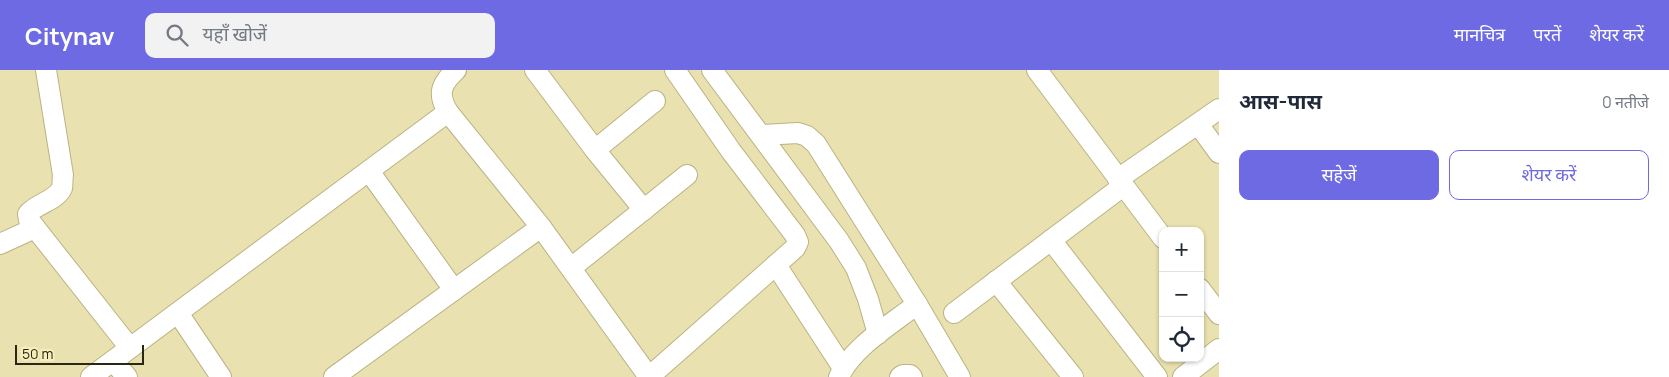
<!DOCTYPE html>
<html lang="hi">
<meta charset="utf-8">
<style>
:root{--surface:#fff;--page:#f2f2f3;--text:#1f2937;--muted:#747a83;--line:#e0e1e3;--accent:#6d6ae4}
body{margin:0;font-family:Manrope,"Noto Sans Devanagari",sans-serif;background:var(--page);color:var(--text)}
.controls{position:absolute;right:15px;bottom:15px;display:grid;overflow:hidden;border-radius:10px;box-shadow:0 1px 4px #0004}
.controls button{width:45px;height:45px;display:grid;place-items:center;padding:0;border:0;border-bottom:1px solid var(--line);background:var(--surface);color:var(--text);font:25px sans-serif}
.scale{position:absolute;left:15px;bottom:12px;width:129px;box-sizing:border-box;padding-left:5px;border:2px solid #2a2714;border-top:0;font-size:14px;line-height:18px;white-space:nowrap;color:#2a2714;-webkit-text-stroke:4px #f6eebc;paint-order:stroke}
.list{margin:0;padding:0;list-style:none}
h2{display:flex;justify-content:space-between;align-items:center;height:65px;margin:0;padding:0 20px;font-size:21px}
h2 small{font-size:16px;font-weight:400;color:var(--muted)}
.actions{display:flex;gap:10px;padding:15px 20px}
.actions a{flex:1;padding:11px 0;border:1px solid var(--accent);border-radius:10px;text-align:center;font-size:18px;color:var(--accent)}
.actions .main{background:var(--accent);color:#fff}
.icon{flex:none;width:28px;height:28px;fill:none;stroke:currentColor;stroke-width:2;stroke-linecap:round;stroke-linejoin:round}
.map{position:relative;flex:none;width:1219px;height:307px;overflow:hidden}
header{display:flex;align-items:center;gap:30px;box-sizing:border-box;height:70px;padding:0 25px;background:var(--accent);color:#fff}
header strong{font-size:24px}
nav{display:flex;gap:28px;margin-inline-start:auto;font-size:18px}
.search{width:350px;height:45px;background:var(--page);display:flex;align-items:center;gap:12px;box-sizing:border-box;padding:0 18px;border-radius:10px;color:var(--muted);font-size:19px}
main{display:flex}
aside{flex:1;background:var(--surface)}
.map>svg:first-child{display:block}
.lines{fill:none;stroke-linecap:round;stroke-linejoin:round}
.minor-casing{stroke:#bbb383;stroke-width:22}
.minor{stroke:#fff;stroke-width:20}
</style>
<header>
<strong>Citynav</strong>
<div class="search"><svg class="icon" aria-label="search" viewBox="0 0 24 24"><circle cx="10" cy="10" r="6"/><path d="M15 15l6 6"/></svg>यहाँ खोजें</div>
<nav><a>मानचित्र</a><a>परतें</a><a>शेयर करें</a></nav>
</header>
<main>
<div class="map">
<svg width="1219" height="307" viewBox="0 0 1219 307">
<rect width="100%" height="100%" fill="#e9e1af"/>
<g class="lines">
<g class="minor-casing">
<g id="minor">
<path d="M46 0 63 105C62 109 63 115 62 118 56 131 37 133 28 144L29 150 130 278"/>
<path d="M456 0C441 14 437 24 448 42L541 157 649 307"/>
<path d="M535 0 595 80 644 140"/>
<path d="M712 0 839 171 856 198 868 229 878 264"/>
<path d="M1037 0 1163 168"/>
<path d="M1198 54 1219 83"/>
<path d="M761 65 798 63 807 66 816 74 917 234 960 307"/>
<path d="M595 80 655 31"/>
<path d="M369 101 454 220"/>
<path d="M1118 109 1219 39"/>
<path d="M1051 170 1157 307"/>
<path d="M0 174 35 158"/>
<path d="M776 195 843 298"/>
<path d="M571 198 687 105"/>
<path d="M996 211 1073 307"/>
<path d="M1200 219 1219 244"/>
<path d="M178 243 221 307"/>
<path d="M954 243 1123 116"/>
<path d="M113 291 127 307"/>
<path d="M91 307 448 42"/>
<path d="M334 307 541 157"/>
<path d="M649 307 795 178 798 172 795 165 731 81 675 0"/>
<path d="M839 307C851 278 892 254 917 234"/>
<path d="M900 307 903 305H910L912 307"/>
<path d="M1183 307 1219 279"/>
</g>
</g>
<use href="#minor" class="minor"/>
</g>
</svg>
<div class="controls">
<button>+</button>
<button>−</button>
<button><svg class="icon" aria-label="locate" viewBox="0 0 24 24"><circle cx="12" cy="12" r="6"/><path d="M12 2v4M12 18v4M2 12h4M18 12h4"/></svg></button>
</div>
<div class="scale">50 m</div>
</div>
<aside>
<h2>आस-पास<small>0 नतीजे</small></h2>
<ul class="list">
</ul>
<div class="actions"><a class="main">सहेजें</a><a>शेयर करें</a></div>
</aside>
</main>
